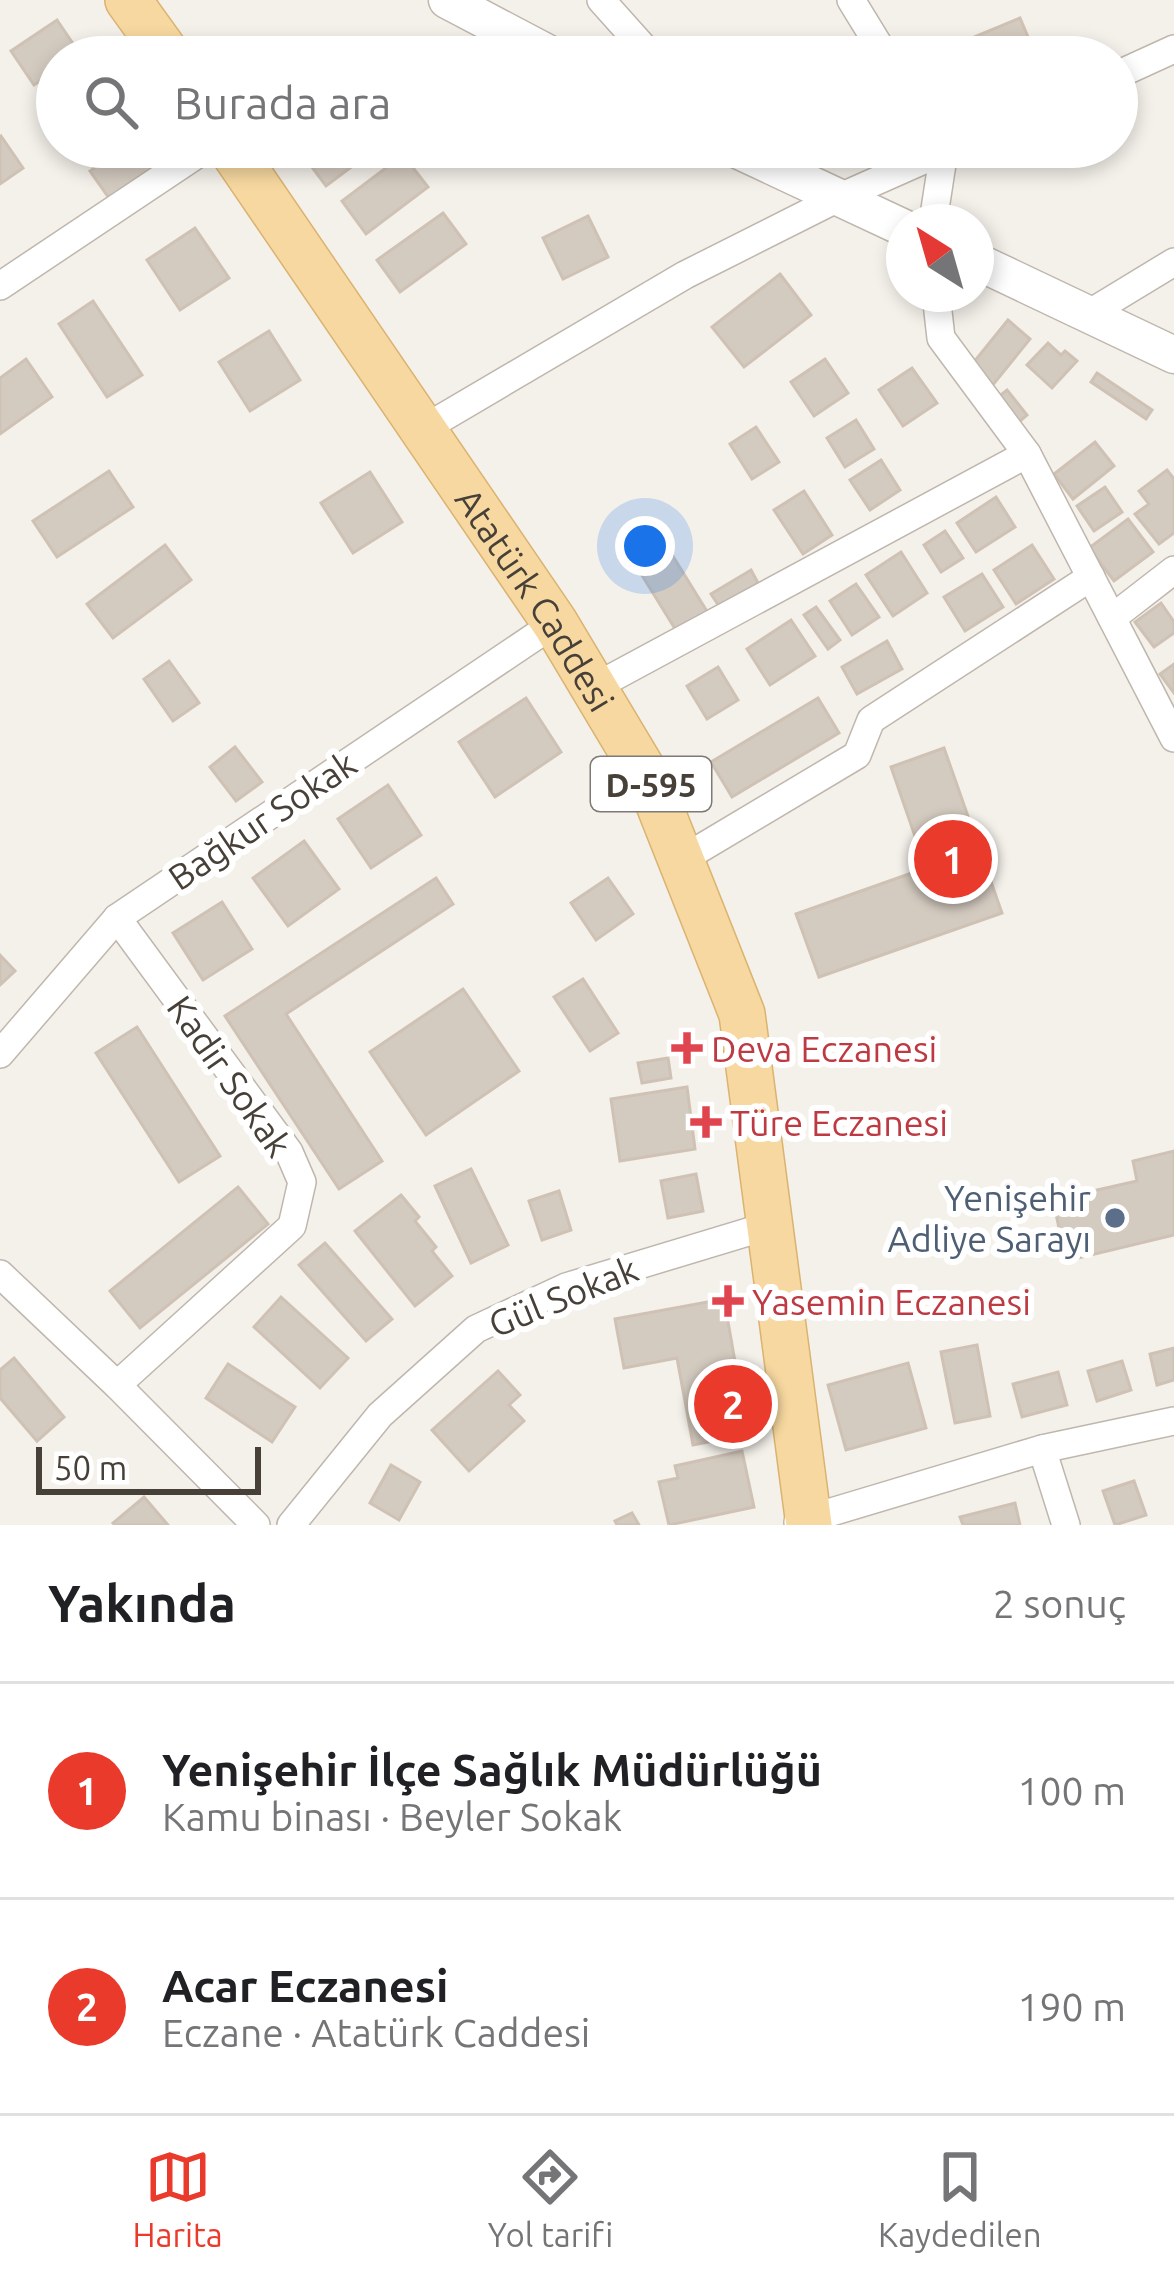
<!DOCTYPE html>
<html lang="tr">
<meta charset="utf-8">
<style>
:root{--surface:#fff;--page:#f6f6f6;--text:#202124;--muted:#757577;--line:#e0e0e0;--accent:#ea3a2b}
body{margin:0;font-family:Ubuntu,sans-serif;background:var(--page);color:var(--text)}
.compass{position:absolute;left:886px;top:204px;width:108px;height:108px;border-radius:50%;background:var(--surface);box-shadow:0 6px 18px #0003;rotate:323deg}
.scale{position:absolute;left:36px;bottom:30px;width:225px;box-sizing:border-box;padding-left:12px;border:6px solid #474038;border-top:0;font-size:33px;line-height:42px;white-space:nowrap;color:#474038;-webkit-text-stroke:9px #fff;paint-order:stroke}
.you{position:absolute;left:645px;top:546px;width:42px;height:42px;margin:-30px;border:9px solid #fff;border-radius:50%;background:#1a73e8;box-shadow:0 0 0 18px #1a73e833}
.badge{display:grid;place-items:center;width:78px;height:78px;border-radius:50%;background:var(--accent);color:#fff;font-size:39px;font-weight:700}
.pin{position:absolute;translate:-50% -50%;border:6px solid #fff;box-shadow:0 3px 12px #0006}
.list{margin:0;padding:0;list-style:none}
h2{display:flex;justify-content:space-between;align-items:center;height:156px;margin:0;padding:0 48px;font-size:51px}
h2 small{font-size:39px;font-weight:400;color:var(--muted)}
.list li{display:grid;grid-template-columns:78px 1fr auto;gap:36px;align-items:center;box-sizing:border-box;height:216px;padding:0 48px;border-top:3px solid var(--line)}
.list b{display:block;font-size:45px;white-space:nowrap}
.list p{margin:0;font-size:39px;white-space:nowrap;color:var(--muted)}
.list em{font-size:39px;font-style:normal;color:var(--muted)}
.icon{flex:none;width:66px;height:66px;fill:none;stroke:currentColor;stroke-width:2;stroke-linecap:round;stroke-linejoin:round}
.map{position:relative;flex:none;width:1174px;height:1525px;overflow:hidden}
.search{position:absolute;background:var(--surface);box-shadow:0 6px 18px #0003;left:36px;right:36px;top:36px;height:132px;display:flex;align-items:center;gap:30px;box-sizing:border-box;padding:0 42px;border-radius:66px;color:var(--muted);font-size:45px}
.sheet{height:588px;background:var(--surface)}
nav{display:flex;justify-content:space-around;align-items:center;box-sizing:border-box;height:168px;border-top:3px solid var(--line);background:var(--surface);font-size:33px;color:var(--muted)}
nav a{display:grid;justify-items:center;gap:6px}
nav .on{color:var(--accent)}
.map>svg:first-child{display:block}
.building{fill:#d4cbc0;stroke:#cfc2b4;stroke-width:3}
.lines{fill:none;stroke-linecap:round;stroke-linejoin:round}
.minor-casing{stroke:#bfb7ad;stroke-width:30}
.tertiary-casing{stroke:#bfb7ad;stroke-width:39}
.primary-casing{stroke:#dbb370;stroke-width:48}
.minor{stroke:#fff;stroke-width:27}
.tertiary{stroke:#fff;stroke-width:36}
.primary{stroke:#f7d8a0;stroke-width:45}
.health-dot{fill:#e0444e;stroke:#fff;stroke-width:4.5}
.service-dot{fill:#5c6f8a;stroke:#fff;stroke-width:4.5}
.labels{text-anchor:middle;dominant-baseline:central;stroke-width:12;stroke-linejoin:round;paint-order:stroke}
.shield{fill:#fff;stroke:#7e7974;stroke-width:3}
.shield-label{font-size:33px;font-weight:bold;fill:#474038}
.street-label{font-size:36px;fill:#474038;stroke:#fff}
.health-label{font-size:36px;fill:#be3a42;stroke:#fff;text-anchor:start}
.service-label{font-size:36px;fill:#4e5e75;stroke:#fff;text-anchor:end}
</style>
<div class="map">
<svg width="1174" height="1525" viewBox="0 0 1174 1525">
<rect width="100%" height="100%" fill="#f4f0ea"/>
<g class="building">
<path d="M1020 18 1031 44 1010 53 1011 57H926Z"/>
<path d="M57 20 80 54 76 57H57V70L34 85 11 51Z"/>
<path d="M57 107V137L43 116Z"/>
<path d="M1 136 23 168 0 184V137Z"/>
<path d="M124 147H137L153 171 111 201 90 171Z"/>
<path d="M306 147H378L326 186 300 151Z"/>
<path d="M403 155 428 187 366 234 342 201Z"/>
<path d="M443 213 466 244 400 292 377 260Z"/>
<path d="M588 216 608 257 563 279 543 238Z"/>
<path d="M195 228 229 278 180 310 147 260Z"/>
<path d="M780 274 811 315 744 367 712 327Z"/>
<path d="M93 301 142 375 107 397 59 324Z"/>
<path d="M1008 320 1030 339 991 387 969 368Z"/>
<path d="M269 331 300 380 250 411 219 362Z"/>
<path d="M1048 343 1061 355 1065 351 1077 361 1052 388 1027 365Z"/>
<path d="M26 359 52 397 0 434V378Z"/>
<path d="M825 359 848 393 814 416 791 382Z"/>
<path d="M912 368 937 403 903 426 879 390Z"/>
<path d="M1097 373 1152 410 1146 419 1091 382Z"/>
<path d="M1007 390 1027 415 1013 427 992 402Z"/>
<path d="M856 420 874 449 845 467 827 438Z"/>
<path d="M756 427 779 462 752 479 730 444Z"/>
<path d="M1095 442 1114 466 1073 499 1054 474Z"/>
<path d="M881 460 900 490 870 510 850 480Z"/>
<path d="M1167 470 1174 479V533L1159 544 1135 514 1149 504 1139 491Z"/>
<path d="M109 471 133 507 57 557 33 521Z"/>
<path d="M370 472 402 522 353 553 321 503Z"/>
<path d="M1105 487 1122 512 1094 531 1077 506Z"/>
<path d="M804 491 832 535 803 554 774 510Z"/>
<path d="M996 497 1015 527 976 552 957 523Z"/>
<path d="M1128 519 1153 552 1114 581 1089 548Z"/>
<path d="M945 531 963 558 941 572 924 545Z"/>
<path d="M658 532 708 613 677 632 627 551Z"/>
<path d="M165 545 191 580 113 638 87 604Z"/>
<path d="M1032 545 1054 579 1016 604 994 570Z"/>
<path d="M901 552 927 593 893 616 866 575Z"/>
<path d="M751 570 758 583 719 606 711 594Z"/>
<path d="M982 574 1003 607 965 631 944 597Z"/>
<path d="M856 584 879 617 852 635 830 601Z"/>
<path d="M1161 603 1174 622V633L1154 647 1135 622Z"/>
<path d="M816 607 840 640 828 649 804 615Z"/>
<path d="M791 620 815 656 770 685 747 649Z"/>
<path d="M887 641 902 669 857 694 842 667Z"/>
<path d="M169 661 199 703 173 721 144 679Z"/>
<path d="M1174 664V693L1160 674Z"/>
<path d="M718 667 738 700 707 719 687 686Z"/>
<path d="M526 698 561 752 495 797 459 742Z"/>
<path d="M818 698 839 733 732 797 711 762Z"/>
<path d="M235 747 262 782 236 801 210 767Z"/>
<path d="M944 748 1002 913 819 977 796 914 926 868 891 767Z"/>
<path d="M388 785 421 835 371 868 338 819Z"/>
<path d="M304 841 339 889 288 926 253 878Z"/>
<path d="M436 878 453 904 286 1014 382 1161 339 1189 225 1016Z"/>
<path d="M608 878 633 914 596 940 571 903Z"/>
<path d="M222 902 252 949 203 980 173 933Z"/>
<path d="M0 955 15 971 0 985Z"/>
<path d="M583 979 618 1033 590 1051 554 997Z"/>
<path d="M463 989 519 1071 426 1135 370 1052Z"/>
<path d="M137 1027 220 1156 179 1182 96 1053Z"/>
<path d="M668 1058 671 1078 642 1083 638 1063Z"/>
<path d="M687 1087 695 1149 620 1161 611 1099Z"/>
<path d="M1174 1151V1235L1066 1261 1053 1200 1137 1181 1133 1161Z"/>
<path d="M471 1169 508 1245 471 1263 435 1186Z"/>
<path d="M696 1174 703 1211 668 1218 661 1181Z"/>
<path d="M238 1187 268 1224 140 1328 110 1291Z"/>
<path d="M559 1191 571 1230 542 1240 529 1201Z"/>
<path d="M401 1195 419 1217 415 1221 436 1247 432 1251 452 1276 415 1306 355 1231Z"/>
<path d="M325 1243 392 1319 366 1341 299 1265Z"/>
<path d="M281 1297 348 1358 320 1388 254 1327Z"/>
<path d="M724 1299 737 1373 732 1374 743 1435 693 1445 677 1358 624 1368 615 1319Z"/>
<path d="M977 1345 990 1416 955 1423 941 1352Z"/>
<path d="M1174 1348V1380L1157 1385 1150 1354Z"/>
<path d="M14 1358 64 1417 37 1441 0 1398V1370Z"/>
<path d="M1122 1361 1131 1390 1097 1401 1088 1371Z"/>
<path d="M908 1363 926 1428 846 1450 828 1385Z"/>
<path d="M228 1364 295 1407 272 1442 206 1398Z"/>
<path d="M498 1371 520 1395 509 1405 524 1421 469 1471 432 1430Z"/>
<path d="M1058 1372 1067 1405 1022 1417 1013 1384Z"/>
<path d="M742 1451 754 1507 669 1525 659 1482 678 1478 675 1466Z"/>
<path d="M391 1465 420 1482 399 1520 370 1503Z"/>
<path d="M1134 1481 1146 1515 1115 1525 1103 1491Z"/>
<path d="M144 1497 168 1525H115L113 1523Z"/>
<path d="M1015 1503 1020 1525H963L960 1517Z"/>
<path d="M632 1513 639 1525H617L615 1521Z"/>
</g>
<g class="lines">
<g class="minor-casing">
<g id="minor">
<path d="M601 0 652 57"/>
<path d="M851 0 886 57"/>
<path d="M1117 75 1174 49"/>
<path d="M933 222 944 151 941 147"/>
<path d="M0 286 208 147"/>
<path d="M936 294 941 338 1027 454 1174 738"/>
<path d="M1090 313 1174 262"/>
<path d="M425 428 685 275 838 198 953 147"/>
<path d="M1112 618 1174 570"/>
<path d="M593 688 1027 454"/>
<path d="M681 860 857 755 871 720 1091 577"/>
<path d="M117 918 289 1152 302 1182 292 1226 117 1385"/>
<path d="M0 1054 117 918 555 623"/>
<path d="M0 1274 117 1385 256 1525"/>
<path d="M1042 1449 1066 1525"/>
<path d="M798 1522 1042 1449 1174 1421"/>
<path d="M291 1525 380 1415 476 1329 566 1287 771 1225"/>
</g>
</g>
<g class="tertiary-casing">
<g id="tertiary">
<path d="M447 0 555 57"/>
<path d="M731 147 904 228"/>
<path d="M976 261 1174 355"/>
</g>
</g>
<g class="primary-casing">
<g id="primary">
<path d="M128 0 169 57"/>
<path id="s1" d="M230 147 555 623 650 782 742 1014 809 1525"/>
</g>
</g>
<use href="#minor" class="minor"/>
<use href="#tertiary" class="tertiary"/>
<use href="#primary" class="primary"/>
</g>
<g class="health-dot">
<path d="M681 1030h12v12h12v12h-12v12h-12v-12h-12v-12h12z"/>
<path d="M700 1104h12v12h12v12h-12v12h-12v-12h-12v-12h12z"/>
<path d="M722 1283h12v12h12v12h-12v12h-12v-12h-12v-12h12z"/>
</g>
<circle class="service-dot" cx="1115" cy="1218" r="12"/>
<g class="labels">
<rect class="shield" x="591" y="757" width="120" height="54" rx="9"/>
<g class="shield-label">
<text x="651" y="784">D-595</text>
</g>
<g class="street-label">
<text stroke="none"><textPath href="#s1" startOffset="546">Atatürk Caddesi</textPath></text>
<text transform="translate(262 820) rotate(-34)">Bağkur Sokak</text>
<text transform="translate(230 1076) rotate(55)">Kadir Sokak</text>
<text transform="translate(563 1296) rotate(-22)">Gül Sokak</text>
</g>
<g class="health-label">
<text x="711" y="1048">Deva Eczanesi</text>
<text x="730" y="1122">Türe Eczanesi</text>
<text x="752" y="1301">Yasemin Eczanesi</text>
</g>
<g class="service-label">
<text x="1091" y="1197">Yenişehir<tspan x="1091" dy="41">Adliye Sarayı</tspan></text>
</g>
</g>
</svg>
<svg class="compass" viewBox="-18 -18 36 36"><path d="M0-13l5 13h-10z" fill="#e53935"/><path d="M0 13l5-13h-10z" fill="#757577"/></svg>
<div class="scale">50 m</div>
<div class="you"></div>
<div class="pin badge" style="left:953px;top:859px">1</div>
<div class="pin badge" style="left:733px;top:1404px">2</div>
<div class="search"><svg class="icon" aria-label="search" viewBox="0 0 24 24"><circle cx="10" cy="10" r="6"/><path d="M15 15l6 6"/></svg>Burada ara</div>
</div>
<section class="sheet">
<h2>Yakında<small>2 sonuç</small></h2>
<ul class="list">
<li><span class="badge">1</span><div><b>Yenişehir İlçe Sağlık Müdürlüğü</b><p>Kamu binası · Beyler Sokak</p></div><em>100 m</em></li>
<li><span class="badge">2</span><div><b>Acar Eczanesi</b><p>Eczane · Atatürk Caddesi</p></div><em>190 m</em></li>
</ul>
</section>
<nav>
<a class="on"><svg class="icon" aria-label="map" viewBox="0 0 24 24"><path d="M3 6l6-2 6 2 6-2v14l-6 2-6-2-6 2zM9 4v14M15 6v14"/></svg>Harita</a>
<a><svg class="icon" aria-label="directions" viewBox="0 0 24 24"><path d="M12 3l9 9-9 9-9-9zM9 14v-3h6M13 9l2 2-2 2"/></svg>Yol tarifi</a>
<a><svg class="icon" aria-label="saved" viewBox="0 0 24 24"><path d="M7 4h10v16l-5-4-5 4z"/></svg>Kaydedilen</a>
</nav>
